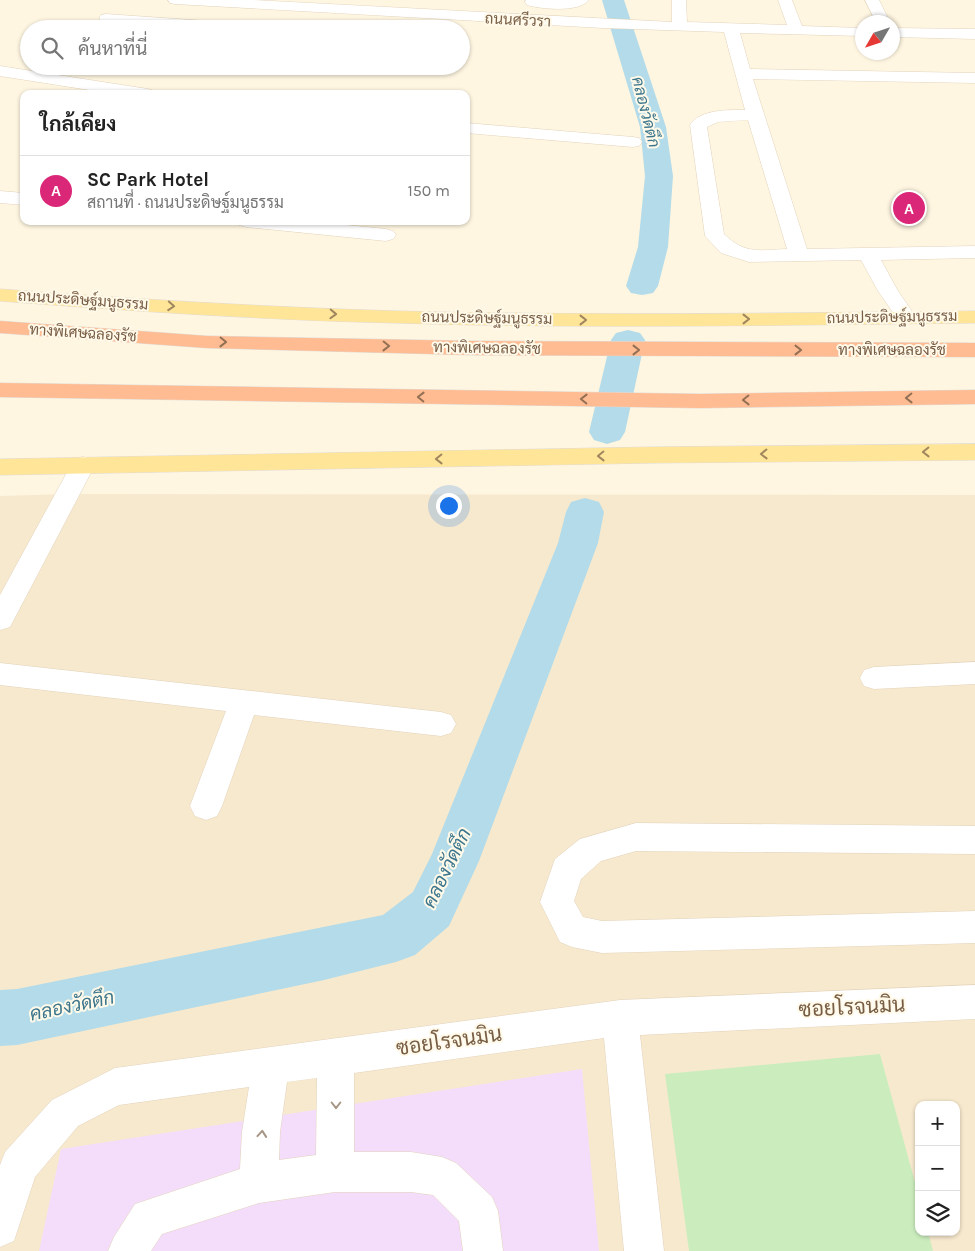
<!DOCTYPE html>
<html lang="th">
<meta charset="utf-8">
<style>
:root{--surface:#fff;--page:#f2f2f2;--text:#222;--muted:#767676;--line:#e0e0e0;--accent:#db2777}
body{margin:0;font-family:Karla,Sarabun,sans-serif;background:var(--page);color:var(--text)}
.controls{position:absolute;right:15px;bottom:15px;display:grid;overflow:hidden;border-radius:10px;box-shadow:0 1px 4px #0004}
.controls button{width:45px;height:45px;display:grid;place-items:center;padding:0;border:0;border-bottom:1px solid var(--line);background:var(--surface);color:var(--text);font:25px sans-serif}
.compass{position:absolute;left:855px;top:15px;width:45px;height:45px;border-radius:50%;background:var(--surface);box-shadow:0 1px 4px #0004;rotate:231deg}
.you{position:absolute;left:448px;top:505px;width:18px;height:18px;margin:-12px;border:4px solid #fff;border-radius:50%;background:#1a73e8;box-shadow:0 0 0 8px #1a73e833}
.badge{display:grid;place-items:center;width:32px;height:32px;border-radius:50%;background:var(--accent);color:#fff;font-size:16px;font-weight:700}
.pin{position:absolute;translate:-50% -50%;border:2px solid #fff;box-shadow:0 1px 5px #0006}
.list{margin:0;padding:0;list-style:none}
h2{display:flex;justify-content:space-between;align-items:center;height:65px;margin:0;padding:0 20px;font-size:21px}
h2 small{font-size:16px;font-weight:400;color:var(--muted)}
.list li{display:grid;grid-template-columns:32px 1fr auto;gap:15px;align-items:center;box-sizing:border-box;height:70px;padding:0 20px;border-top:1px solid var(--line)}
.list b{display:block;font-size:19px;white-space:nowrap}
.list p{margin:0;font-size:16px;white-space:nowrap;color:var(--muted)}
.list em{font-size:16px;font-style:normal;color:var(--muted)}
.icon{flex:none;width:28px;height:28px;fill:none;stroke:currentColor;stroke-width:2;stroke-linecap:round;stroke-linejoin:round}
.map{position:relative;flex:none;width:975px;height:1251px;overflow:hidden}
.search{position:absolute;background:var(--surface);box-shadow:0 1px 4px #0004;left:20px;top:20px;width:450px;height:55px;display:flex;align-items:center;gap:12px;box-sizing:border-box;padding:0 18px;border-radius:28px;color:var(--muted);font-size:19px}
.panel{position:absolute;background:var(--surface);box-shadow:0 1px 4px #0004;left:20px;top:90px;width:450px;height:135px;border-radius:10px}
.map>svg:first-child{display:block}
.residential{fill:#f7e9ce;fill-rule:evenodd}
.education{fill:#f3ddfa}
.green{fill:#cbedbe}
.lines{fill:none;stroke-linecap:round;stroke-linejoin:round}
.canal{fill:#b3dbe9;fill-rule:evenodd}
.minor-casing{stroke:#e3d3bc;stroke-width:1}
.major-casing{stroke:#e1dbd6;stroke-width:1}
.highway-casing{stroke:#e1dbd6;stroke-width:1}
.minor{fill:#fff;fill-rule:evenodd}
.major{fill:#ffe597;fill-rule:evenodd}
.highway{fill:#ffbb91;fill-rule:evenodd}
.oneway{stroke:#a0865e}
.oneway2{stroke:#937054}
.oneway3{stroke:#a79686}
.labels{text-anchor:middle;dominant-baseline:central;stroke-width:4;stroke-linejoin:round;paint-order:stroke}
.far-street-label{font-size:15px;fill:#785d45;stroke:#fff9e9}
.far-water-label{font-size:16px;font-style:italic;fill:#3c768d;stroke:#fff9e9}
.water-label{font-size:19px;font-style:italic;fill:#3c768d;stroke:#fff9e9}
.near-street-label{font-size:21px;fill:#785d45;stroke:#fff9e9}
</style>
<div class="map">
<svg width="975" height="1251" viewBox="0 0 975 1251">
<rect width="100%" height="100%" fill="#fef6e1"/>
<path class="residential" d="M68 494 975 495V1251H0V496ZM919 1105H956V1232H919Z"/>
<path class="education" d="M582 1069 599 1251H39L61 1149Z"/>
<path class="green" d="M880 1054 919 1197V1232H928L933 1251H689L665 1074Z"/>
<g class="lines">
<g class="canal">
<path d="M602 0H624L666 127 673 176 668 247 658 286 653 293 642 295 631 293 626 286 638 247 645 176 640 127Z"/>
<path d="M628 330 640 333 645 340 625 432 620 440 607 444 594 440 589 432 611 340 616 333Z"/>
<path d="M585 498 599 502 604 512 598 543 479 861 449 926 415 955 396 962 324 980 17 1045 0 1046V990L17 989 383 915 413 892 432 854 558 543 566 512 571 502Z"/>
</g>
<g class="minor-casing">
<g id="minor">
<path d="M168 0H252L672 22V0H686L687 22 787 25 778 0H792L802 26 862 28V36L740 33 750 69 975 73V83L753 79 807 249 975 246V258L881 260 898 291 916 317 913 321 906 323 899 321 878 291 861 260 749 262 721 253 705 236 690 125C700 109 729 110 745 110L724 32 603 28 175 4 170 3ZM748 120 787 249C761 250 745 255 724 234L707 127 718 122Z"/>
<path d="M526 0H589C579 13 541 9 527 5L525 2Z"/>
<path d="M865 0H879L890 22H876Z"/>
<path d="M106 14 264 25 269 26 271 29H197L101 21 99 18 101 15Z"/>
<path d="M892 28 975 29V39L892 37Z"/>
<path d="M0 66 148 89 154 91 156 94H115L0 76Z"/>
<path d="M466 123 633 137 639 138 642 142 639 146 633 147 466 133Z"/>
<path d="M0 191 24 193V205L0 203Z"/>
<path d="M237 221H306L386 229 393 231 396 235 393 239 386 241 246 227 239 225Z"/>
<path d="M83 457 92 459 95 465 10 627 0 630V595L71 465 74 459Z"/>
<path d="M975 662V684L874 689 864 686 860 678 864 670 874 667Z"/>
<path d="M0 663 441 712 451 715 456 724 451 733 441 736 254 715 222 806 217 816 206 820 195 816 190 806 226 711 0 685Z"/>
<path d="M636 823 975 826V854L636 851 601 861 581 879 574 901 583 917 602 921 975 911V943L602 953 572 947 560 942 540 902 555 859 580 839Z"/>
<path d="M975 985V1019L640 1035 664 1251H624L604 1038 354 1073V1152H411L442 1157 456 1163 492 1197 498 1211 503 1251H463L459 1221 433 1195 411 1192H335L259 1203 162 1234 151 1251H108L114 1237 135 1204 240 1169 242 1132 249 1087 119 1105 78 1126 35 1177 14 1241 0 1247V1165L5 1152 52 1100 115 1068 620 1000ZM317 1078 316 1155 279 1160 280 1132 287 1082Z"/>
</g>
</g>
<g class="major-casing">
<g id="major">
<path d="M0 289C132 299 264 307 396 311 589 316 782 313 975 311V323C782 325 589 329 396 323 264 320 132 311 0 301Z"/>
<path d="M975 444V460L652 463 0 475V459L652 447Z"/>
</g>
</g>
<g class="highway-casing">
<g id="highway">
<path d="M0 321 207 336 471 341 975 343V357L471 355 207 348 0 333Z"/>
<path d="M0 383 700 394 975 390V404L700 408 0 397Z"/>
</g>
</g>
<use href="#minor" class="minor"/>
<use href="#major" class="major"/>
<use href="#highway" class="highway"/>
</g>
<defs><path id="oneway-chevron" d="M-2-3.5L2.5 0L-2 3.5" fill="none" stroke-width="1.6" stroke-linecap="round" stroke-linejoin="round" transform="scale(1.25)"/></defs>
<g class="oneway">
<use href="#oneway-chevron" transform="translate(171 306) rotate(4)"/>
<use href="#oneway-chevron" transform="translate(333 314) rotate(2)"/>
<use href="#oneway-chevron" transform="translate(746 319)"/>
<use href="#oneway-chevron" transform="translate(583 320)"/>
<use href="#oneway-chevron" transform="translate(926 452) rotate(179)"/>
<use href="#oneway-chevron" transform="translate(764 454) rotate(179)"/>
<use href="#oneway-chevron" transform="translate(601 456) rotate(179)"/>
<use href="#oneway-chevron" transform="translate(439 459) rotate(179)"/>
</g>
<g class="oneway2">
<use href="#oneway-chevron" transform="translate(223 342) rotate(1)"/>
<use href="#oneway-chevron" transform="translate(386 346) rotate(1)"/>
<use href="#oneway-chevron" transform="translate(636 350)"/>
<use href="#oneway-chevron" transform="translate(798 350)"/>
<use href="#oneway-chevron" transform="translate(421 397) rotate(-179)"/>
<use href="#oneway-chevron" transform="translate(909 398) rotate(179)"/>
<use href="#oneway-chevron" transform="translate(584 399) rotate(-179)"/>
<use href="#oneway-chevron" transform="translate(746 400) rotate(179)"/>
</g>
<g class="oneway3">
<use href="#oneway-chevron" transform="translate(336 1105) rotate(90)"/>
<use href="#oneway-chevron" transform="translate(262 1134) rotate(-85)"/>
</g>
<g class="labels">
<g class="far-street-label">
<text transform="translate(518 20) rotate(3)">ถนนศรีวรา</text>
<text transform="translate(83 300) rotate(4)">ถนนประดิษฐ์มนูธรรม</text>
<text transform="translate(892 317) rotate(-1)">ถนนประดิษฐ์มนูธรรม</text>
<text transform="translate(487 318) rotate(1)">ถนนประดิษฐ์มนูธรรม</text>
<text transform="translate(83 333) rotate(4)">ทางพิเศษฉลองรัช</text>
<text transform="translate(487 348) rotate(1)">ทางพิเศษฉลองรัช</text>
<text x="892" y="350">ทางพิเศษฉลองรัช</text>
</g>
<g class="far-water-label">
<text transform="translate(646 112) rotate(76)">คลองวัดตึก</text>
</g>
<g class="water-label">
<text transform="translate(447 868) rotate(-64)">คลองวัดตึก</text>
<text transform="translate(72 1006) rotate(-12)">คลองวัดตึก</text>
</g>
<g class="near-street-label">
<text transform="translate(852 1007) rotate(-3)">ซอยโรจนมิน</text>
<text transform="translate(449 1041) rotate(-8)">ซอยโรจนมิน</text>
</g>
</g>
</svg>
<div class="controls">
<button>+</button>
<button>−</button>
<button><svg class="icon" aria-label="layers" viewBox="0 0 24 24"><path d="M12 4l9 5-9 5-9-5zM3 14l9 5 9-5"/></svg></button>
</div>
<svg class="compass" viewBox="-18 -18 36 36"><path d="M0-13l5 13h-10z" fill="#e53935"/><path d="M0 13l5-13h-10z" fill="#767676"/></svg>
<div class="you"></div>
<div class="pin badge" style="left:909px;top:208px">A</div>
<div class="search"><svg class="icon" aria-label="search" viewBox="0 0 24 24"><circle cx="10" cy="10" r="6"/><path d="M15 15l6 6"/></svg>ค้นหาที่นี่</div>
<section class="panel">
<h2>ใกล้เคียง<small></small></h2>
<ul class="list">
<li><span class="badge">A</span><div><b>SC Park Hotel</b><p>สถานที่ · ถนนประดิษฐ์มนูธรรม</p></div><em>150 m</em></li>
</ul>
</section>
</div>
